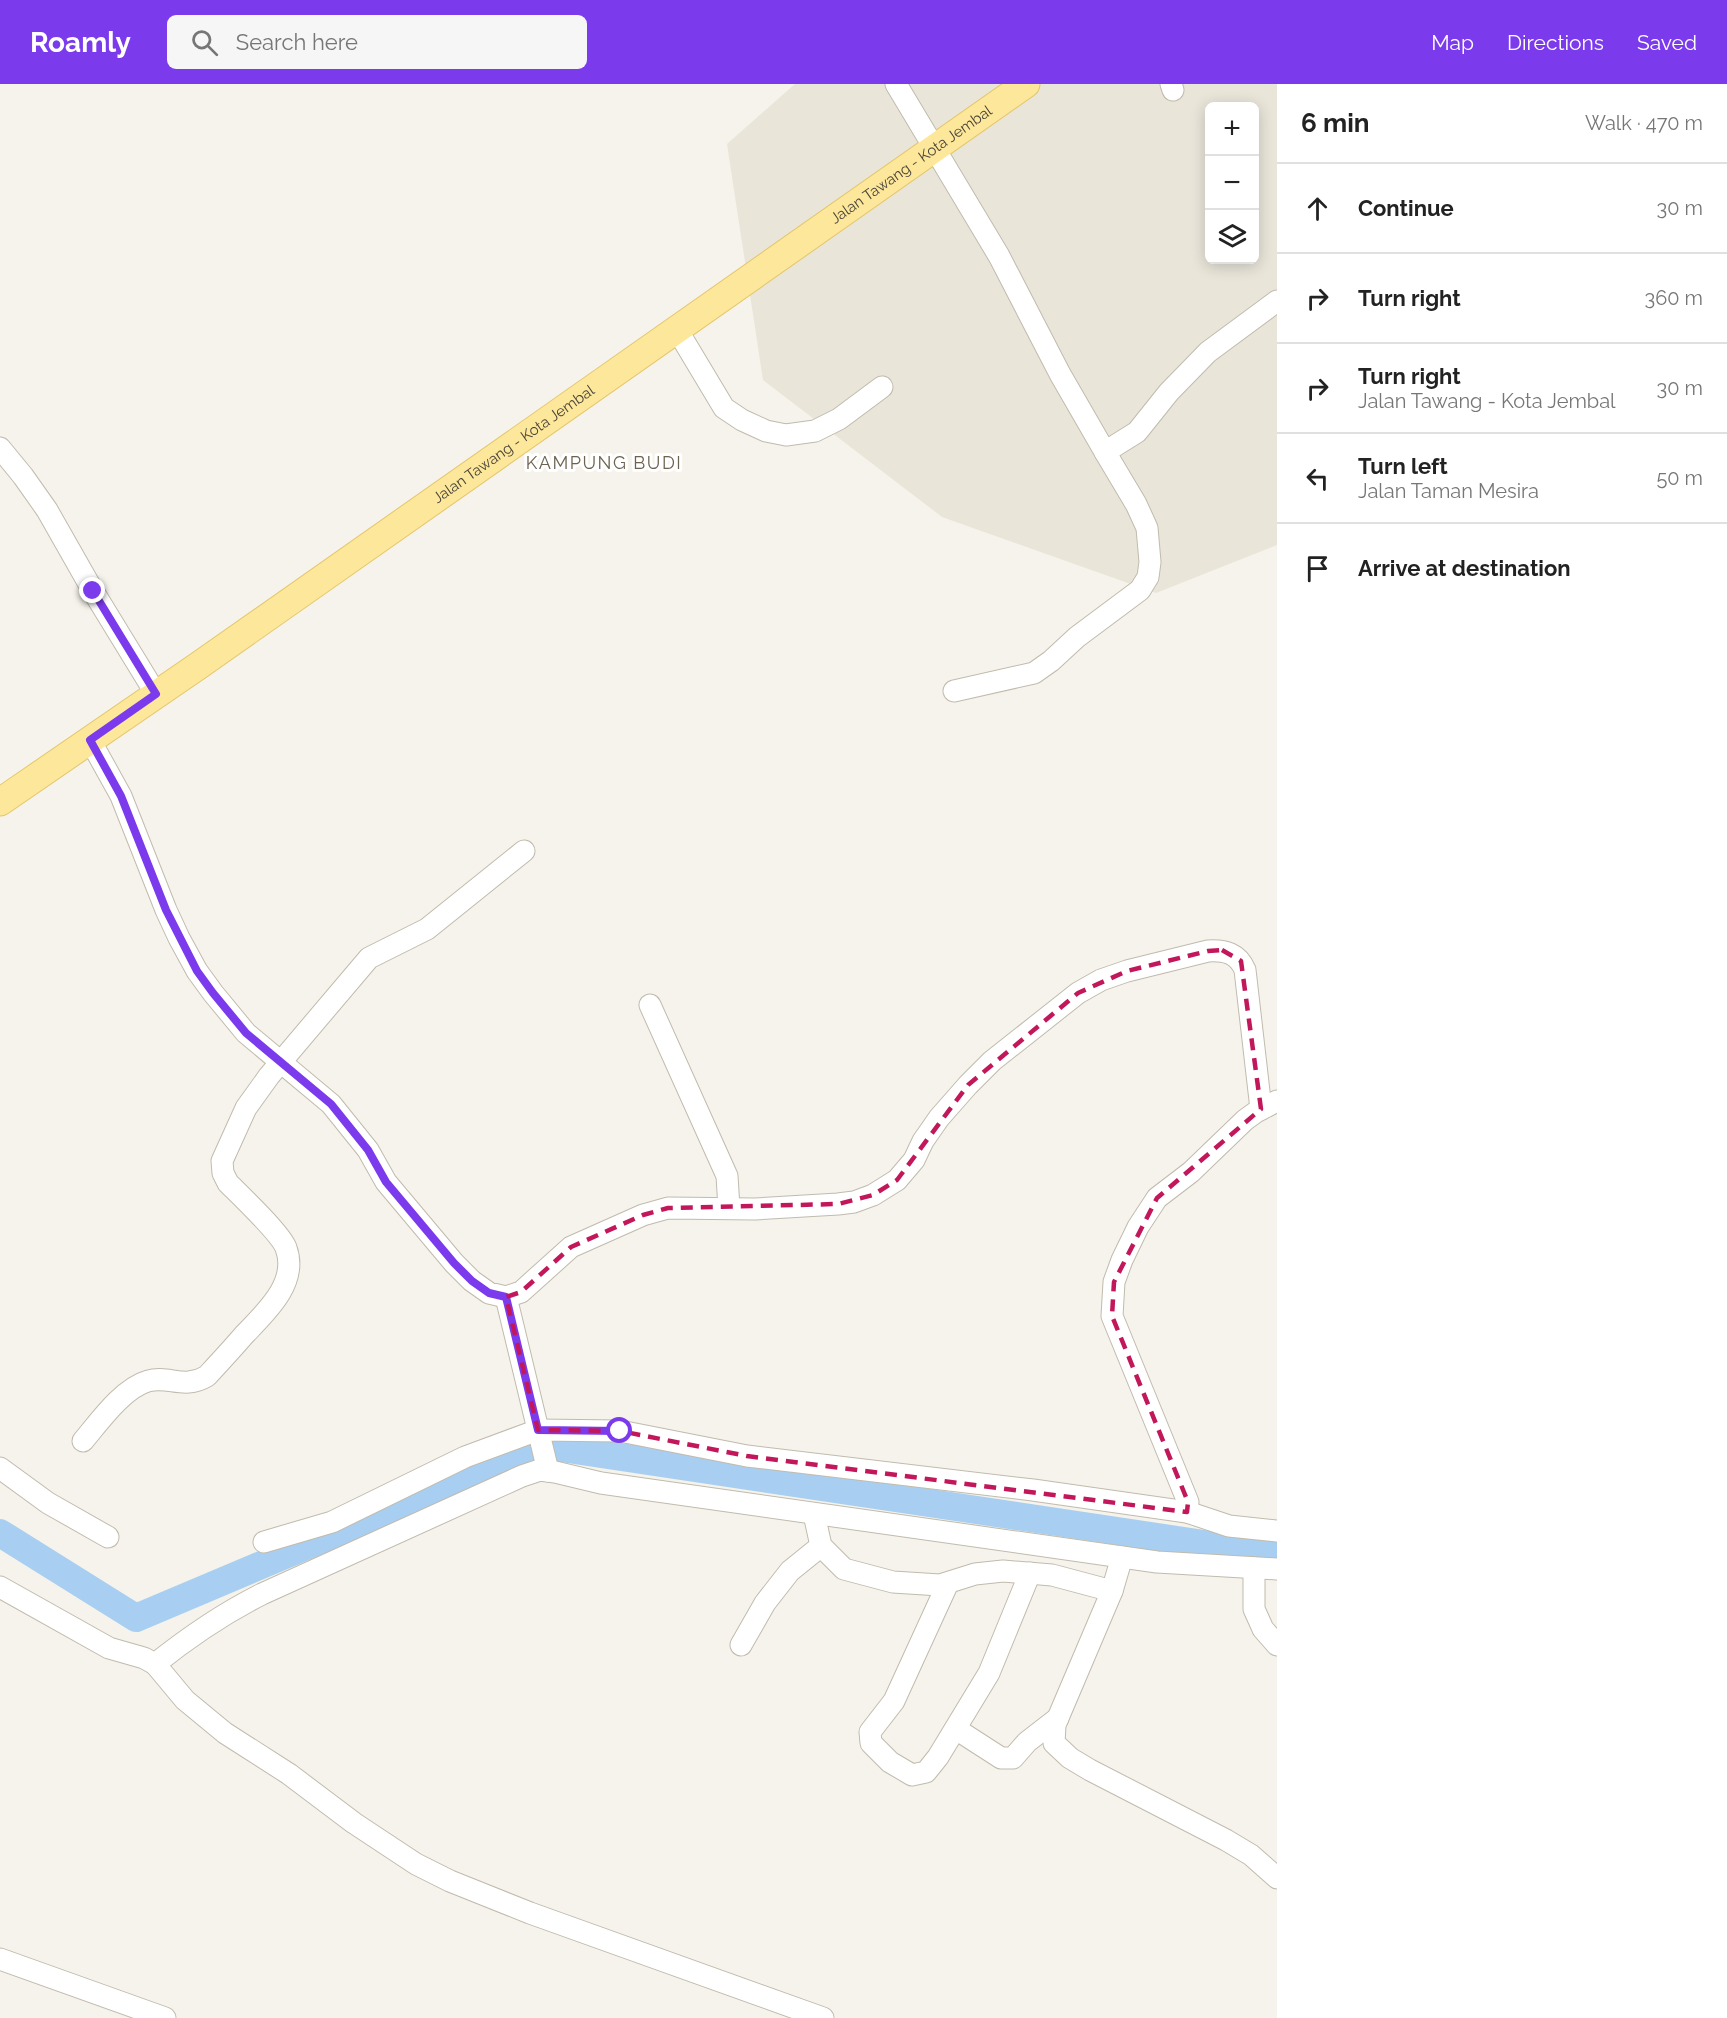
<!DOCTYPE html>
<meta charset="utf-8">
<style>
:root{--surface:#fff;--page:#f6f6f6;--text:#222;--muted:#767676;--line:#e0e0e0;--accent:#7c3aed}
body{margin:0;font-family:Raleway,sans-serif;background:var(--page);color:var(--text)}
.controls{position:absolute;right:18px;top:18px;display:grid;overflow:hidden;border-radius:9px;box-shadow:0 3px 15px #0003}
.controls button{width:54px;height:54px;display:grid;place-items:center;padding:0;border:0;border-bottom:2px solid var(--line);background:var(--surface);color:var(--text);font:30px sans-serif}
.stop{position:absolute;width:18px;height:18px;margin:-14px;border:4px solid #7c3aed;border-radius:50%;background:#fff}
.stop.end{background:#7c3aed;border-color:#fff;box-shadow:0 2px 6px #0008}
.list{margin:0;padding:0;list-style:none}
h2{display:flex;justify-content:space-between;align-items:center;height:78px;margin:0;padding:0 24px;font-size:26px}
h2 small{font-size:20px;font-weight:400;color:var(--muted)}
.list li{display:grid;grid-template-columns:39px 1fr auto;gap:18px;align-items:center;box-sizing:border-box;height:90px;padding:0 24px;border-top:2px solid var(--line)}
.list b{display:block;font-size:22px;white-space:nowrap}
.list p{margin:0;font-size:20px;white-space:nowrap;color:var(--muted)}
.list em{font-size:20px;font-style:normal;color:var(--muted)}
.icon{flex:none;width:33px;height:33px;fill:none;stroke:currentColor;stroke-width:2;stroke-linecap:round;stroke-linejoin:round}
.map{position:relative;flex:none;width:1277px;height:1934px;overflow:hidden}
header{display:flex;align-items:center;gap:36px;box-sizing:border-box;height:84px;padding:0 30px;background:var(--accent);color:#fff}
header strong{font-size:28px}
nav{display:flex;gap:33px;margin-inline-start:auto;font-size:21px}
.search{width:420px;height:54px;background:var(--page);display:flex;align-items:center;gap:15px;box-sizing:border-box;padding:0 21px;border-radius:9px;color:var(--muted);font-size:22px}
main{display:flex}
aside{flex:1;background:var(--surface)}
.map>svg:first-child{display:block}
.residential{fill:#e9e5d9;fill-rule:evenodd}
.lines{fill:none;stroke-linecap:round;stroke-linejoin:round}
.river{stroke:#a8cff1;stroke-width:28}
.minor-casing{stroke:#c1bbad;stroke-width:23}
.major-casing{stroke:#e4c66a;stroke-width:29}
.minor{stroke:#fff;stroke-width:21}
.major{stroke:#fde79b;stroke-width:27}
.route{stroke:#7c3aed;stroke-width:8}
.marked{fill:none;stroke:#c2185b;stroke-width:4.5;stroke-dasharray:12 8;stroke-linejoin:round}
.labels{text-anchor:middle;dominant-baseline:central;stroke-width:6;stroke-linejoin:round;paint-order:stroke}
.street-label{font-size:15px;fill:#494438;stroke:#fff}
.quarter-label{font-size:18px;letter-spacing:1.5px;fill:#6c624f;stroke:#fff}
</style>
<header>
<strong>Roamly</strong>
<div class="search"><svg class="icon" aria-label="search" viewBox="0 0 24 24"><circle cx="10" cy="10" r="6"/><path d="M15 15l6 6"/></svg>Search here</div>
<nav><a>Map</a><a>Directions</a><a>Saved</a></nav>
</header>
<main>
<div class="map">
<svg width="1277" height="1934" viewBox="0 0 1277 1934">
<rect width="100%" height="100%" fill="#f5f3eb"/>
<path class="residential" d="M795 0H1277V461L1156 509 942 433 763 296 727 60ZM1210 22H1254V176H1210Z"/>
<g class="lines">
<g class="river">
<path d="M561 1364 1224 1463 1277 1465"/>
<path d="M0 1449 136 1534 524 1370"/>
</g>
<g class="minor-casing">
<g id="minor">
<path d="M896 0 999 172 1060 290 1105 368 1137 348 1169 308 1208 268 1277 217"/>
<path d="M1171 0 1173 6"/>
<path d="M676 244 724 324 742 336 766 347 786 351 815 347 839 335 882 303"/>
<path d="M0 364 23 392 47 426 93 507 156 610"/>
<path d="M954 607 1034 589 1051 577 1077 553 1140 506 1148 493 1150 478 1147 444 1136 420 1105 368"/>
<path d="M90 656 121 712 166 826 179 854 197 887 213 909 246 949 331 1020 368 1066 386 1098 454 1179 472 1197 489 1209 506 1213 521 1208 571 1163 643 1131 668 1124 755 1125 838 1120 854 1118 873 1111 897 1096 914 1076 923 1057 939 1034 968 1001 992 977 1078 909 1101 896 1127 887 1208 867C1225 866 1238 869 1245 886L1261 1025"/>
<path d="M650 921 727 1092 729 1124"/>
<path d="M506 1213 548 1387"/>
<path d="M83 1357C99 1338 123 1304 148 1297 169 1291 184 1306 207 1292 219 1279 232 1265 244 1251 265 1229 299 1199 286 1164 281 1150 241 1112 228 1099L223 1089 222 1077 246 1024 269 992 369 874 427 845 524 767"/>
<path d="M0 1384 48 1419 108 1453"/>
<path d="M1187 1428 1188 1418 1112 1232 1114 1198 1122 1176 1138 1143 1157 1114 1191 1088 1245 1036 1256 1028 1277 1017"/>
<path d="M814 1430 821 1462 844 1485 893 1498 940 1501 975 1490 1003 1487 1052 1491 1112 1507"/>
<path d="M264 1458 332 1438 465 1373 538 1346 620 1347 747 1372 1033 1406 1187 1428 1229 1442 1277 1447"/>
<path d="M1122 1473 1112 1507 1055 1641 1054 1659 1070 1674 1090 1686 1226 1756 1251 1771 1277 1794"/>
<path d="M1254 1484V1525L1263 1545 1277 1561"/>
<path d="M948 1499 894 1617 870 1648 871 1659 890 1678 912 1691 926 1688 938 1673 989 1589 1030 1489"/>
<path d="M0 1503 109 1564 144 1574 155 1580C190 1552 222 1530 262 1510L522 1392 540 1386 555 1388 601 1399 1157 1478 1277 1485"/>
<path d="M741 1561 765 1519 790 1487 821 1462"/>
<path d="M155 1580 185 1616 225 1649 289 1690 354 1739 416 1780 450 1797 530 1829 823 1934"/>
<path d="M956 1645 1001 1674H1013L1027 1658 1058 1634"/>
<path d="M0 1875 165 1934"/>
</g>
</g>
<g class="major-casing">
<g id="major">
<path id="s1" d="M0 718 198 582 1026 0"/>
</g>
</g>
<use href="#minor" class="minor"/>
<use href="#major" class="major"/>
</g>
<g class="lines">
<path class="route" d="M93 507 156 610 90 656 121 712 166 826 197 887 213 909 246 949 331 1020 368 1066 386 1098 454 1179 472 1197 489 1209 506 1213 538 1346 620 1347"/>
</g>
<path class="marked" d="M1222 866 1241 877 1261 1025 1157 1114 1114 1198 1112 1232 1188 1418 1187 1428 747 1372 620 1347 538 1346 506 1213 521 1208 571 1163 643 1131 668 1124 838 1120 873 1111 897 1096 968 1001 1078 909 1127 887 1208 867Z"/>
<g class="labels">
<g class="street-label">
<text stroke="none"><textPath href="#s1" startOffset="1112">Jalan Tawang - Kota Jembal</textPath></text>
<text stroke="none"><textPath href="#s1" startOffset="626">Jalan Tawang - Kota Jembal</textPath></text>
</g>
<g class="quarter-label">
<text x="604" y="378">KAMPUNG BUDI</text>
</g>
</g>
</svg>
<div class="controls">
<button>+</button>
<button>−</button>
<button><svg class="icon" aria-label="layers" viewBox="0 0 24 24"><path d="M12 4l9 5-9 5-9-5zM3 14l9 5 9-5"/></svg></button>
</div>
<div class="stop" style="left:620px;top:1347px"></div>
<div class="stop end" style="left:93px;top:507px"></div>
</div>
<aside>
<h2>6 min<small>Walk · 470 m</small></h2>
<ul class="list">
<li><svg class="icon" aria-label="ahead" viewBox="0 0 24 24"><path d="M12 20V5M6 11l6-6 6 6"/></svg><div><b>Continue</b></div><em>30 m</em></li>
<li><svg class="icon" aria-label="right" viewBox="0 0 24 24"><path d="M7 20v-9h11M14 6l5 5-5 5"/></svg><div><b>Turn right</b></div><em>360 m</em></li>
<li><svg class="icon" aria-label="right" viewBox="0 0 24 24"><path d="M7 20v-9h11M14 6l5 5-5 5"/></svg><div><b>Turn right</b><p>Jalan Tawang - Kota Jembal</p></div><em>30 m</em></li>
<li><svg class="icon" aria-label="left" viewBox="0 0 24 24"><path d="M17 20v-9H6M10 6l-5 5 5 5"/></svg><div><b>Turn left</b><p>Jalan Taman Mesira</p></div><em>50 m</em></li>
<li><svg class="icon" aria-label="arrive" viewBox="0 0 24 24"><path d="M6 21V4h12l-3 4 3 4H6"/></svg><div><b>Arrive at destination</b></div></li>
</ul>
</aside>
</main>
